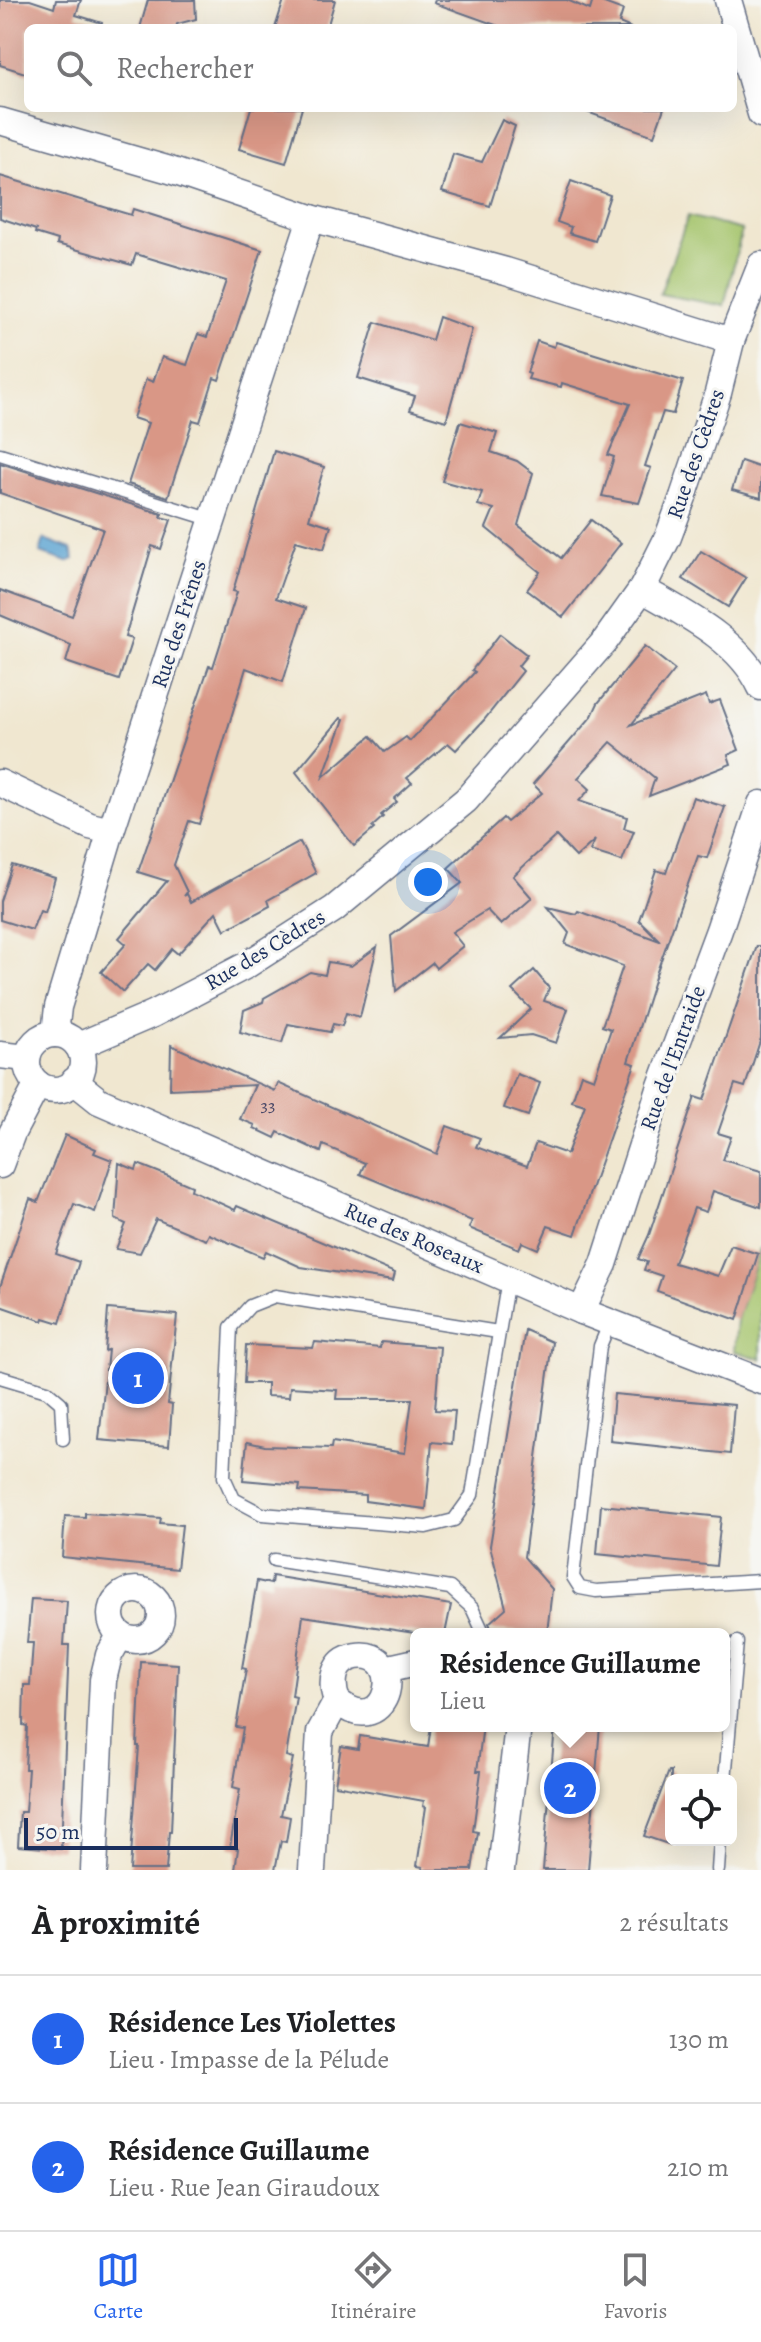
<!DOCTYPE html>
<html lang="fr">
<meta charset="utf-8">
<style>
:root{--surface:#fff;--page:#f2f2f2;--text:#202124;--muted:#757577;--line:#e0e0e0;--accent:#2563eb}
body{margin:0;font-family:Alegreya,serif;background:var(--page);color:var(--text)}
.controls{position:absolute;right:24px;bottom:24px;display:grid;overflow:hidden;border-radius:12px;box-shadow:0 8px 32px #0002}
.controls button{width:72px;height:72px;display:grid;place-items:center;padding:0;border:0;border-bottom:2px solid var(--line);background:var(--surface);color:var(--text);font:40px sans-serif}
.scale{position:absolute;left:24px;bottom:20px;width:214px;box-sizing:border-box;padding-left:8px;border:4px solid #1b2f5e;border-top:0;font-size:22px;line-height:28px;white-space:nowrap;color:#1b2f5e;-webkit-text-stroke:6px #f6f6f2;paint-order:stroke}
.you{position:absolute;left:428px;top:882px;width:28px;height:28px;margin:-20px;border:6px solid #fff;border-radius:50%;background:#1a73e8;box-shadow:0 0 0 12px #1a73e833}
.badge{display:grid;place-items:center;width:52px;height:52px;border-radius:50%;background:var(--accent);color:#fff;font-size:26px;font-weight:700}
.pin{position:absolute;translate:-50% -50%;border:4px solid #fff;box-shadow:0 2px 8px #0006}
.popup{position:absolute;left:410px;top:1628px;width:320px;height:104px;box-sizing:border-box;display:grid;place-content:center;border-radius:12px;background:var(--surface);filter:drop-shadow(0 2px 6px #0005);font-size:26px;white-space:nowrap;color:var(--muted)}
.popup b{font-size:30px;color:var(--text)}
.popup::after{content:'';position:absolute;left:50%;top:100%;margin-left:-16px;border:16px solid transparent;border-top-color:var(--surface)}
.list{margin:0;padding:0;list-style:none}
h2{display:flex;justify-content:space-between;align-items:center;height:104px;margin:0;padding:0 32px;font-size:34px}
h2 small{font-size:26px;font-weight:400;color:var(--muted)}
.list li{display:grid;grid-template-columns:52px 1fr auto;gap:24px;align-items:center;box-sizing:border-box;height:128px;padding:0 32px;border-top:2px solid var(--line)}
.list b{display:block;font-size:30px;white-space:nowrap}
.list p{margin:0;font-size:26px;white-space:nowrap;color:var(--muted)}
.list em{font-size:26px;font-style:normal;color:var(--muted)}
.icon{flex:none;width:44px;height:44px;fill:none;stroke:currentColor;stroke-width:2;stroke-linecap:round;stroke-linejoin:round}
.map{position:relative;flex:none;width:761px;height:1870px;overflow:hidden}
.search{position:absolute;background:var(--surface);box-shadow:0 8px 32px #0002;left:24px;right:24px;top:24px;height:88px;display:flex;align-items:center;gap:20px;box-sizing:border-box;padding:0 28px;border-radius:12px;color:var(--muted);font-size:30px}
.sheet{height:360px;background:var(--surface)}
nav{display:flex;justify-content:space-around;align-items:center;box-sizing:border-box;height:112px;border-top:2px solid var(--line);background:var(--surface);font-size:22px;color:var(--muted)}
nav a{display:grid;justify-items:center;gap:4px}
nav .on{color:var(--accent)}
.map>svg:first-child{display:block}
.green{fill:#a6c56d;stroke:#607a66;stroke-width:2}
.water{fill:#5aa3d1;stroke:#3a6998;stroke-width:2}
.building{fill:#d99786}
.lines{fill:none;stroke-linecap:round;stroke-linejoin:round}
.service-casing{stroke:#666f86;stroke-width:15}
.minor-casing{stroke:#666f86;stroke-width:29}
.service{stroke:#fff;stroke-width:12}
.minor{stroke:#fff;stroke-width:26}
.labels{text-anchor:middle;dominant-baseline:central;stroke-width:6;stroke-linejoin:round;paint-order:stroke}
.number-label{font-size:18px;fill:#4a4968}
.street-label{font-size:22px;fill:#1b2f5e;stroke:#f6f6f2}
</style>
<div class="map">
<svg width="761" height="1870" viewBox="0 0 761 1870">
<rect width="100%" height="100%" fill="#f6f6f2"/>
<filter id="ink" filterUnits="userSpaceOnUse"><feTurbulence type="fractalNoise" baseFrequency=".0125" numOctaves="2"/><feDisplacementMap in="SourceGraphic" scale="16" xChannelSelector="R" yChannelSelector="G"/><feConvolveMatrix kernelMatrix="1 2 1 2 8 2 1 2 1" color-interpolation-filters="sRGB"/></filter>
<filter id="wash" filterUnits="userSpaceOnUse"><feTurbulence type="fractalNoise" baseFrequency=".006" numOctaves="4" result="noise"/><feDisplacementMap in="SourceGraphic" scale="32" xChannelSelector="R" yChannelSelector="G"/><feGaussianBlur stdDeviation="1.8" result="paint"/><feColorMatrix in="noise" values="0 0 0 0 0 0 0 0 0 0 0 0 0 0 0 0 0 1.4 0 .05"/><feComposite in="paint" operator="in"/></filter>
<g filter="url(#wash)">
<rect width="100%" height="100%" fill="#f0e7d0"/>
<g class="green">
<path d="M688 216 742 230 724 306 660 294Z"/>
<path d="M761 1248V1359L734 1351 737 1320Z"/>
</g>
<path class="water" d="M44 539 71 549 74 559 67 562 40 553Z"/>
<g id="blocks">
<g class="building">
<path d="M0 0H30L54 8 56 0H81L76 15 102 23 101 28H28V74L0 65Z"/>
<path d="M148 0H195L196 19 177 24 176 28H140Z"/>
<path d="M284 0H335L327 28H275Z"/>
<path d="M435 0H567L590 10 593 0H596L623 10 619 23 631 28H504L434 3Z"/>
<path d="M251 108H302L286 163 239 149Z"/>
<path d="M585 108H664L654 136 584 111Z"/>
<path d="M502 120 515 126 490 206 442 192 453 154 482 162Z"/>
<path d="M0 176 131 215 133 209 262 250 219 380 214 378 200 422 193 420 168 497 128 484 148 423 133 418 146 379 153 382 162 357 187 365 198 334 207 337 226 281 136 254 132 265 57 244 58 240 35 233 36 230 0 218Z"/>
<path d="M571 181 610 195 595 241 569 233 571 227 557 222Z"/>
<path d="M439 317 472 329 446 421 410 410 415 396 358 378 375 322 432 340Z"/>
<path d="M537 341 554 347 556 342 683 381 673 414 663 412 645 466 651 468 639 503 602 496 614 457 608 455 630 404 562 383 561 387 528 379 530 374 527 373Z"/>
<path d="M460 422 497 433 491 452 517 461 533 473 518 525 561 558 591 520 621 543 563 617 527 590 540 572 486 528 494 509 478 505 482 492 442 481Z"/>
<path d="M274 451 324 467 309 519 331 526 324 549 296 541 276 598 306 608 283 682 246 668 199 824 189 821 174 865 187 892 184 896 187 894 191 902 300 842 316 873 268 900 270 906 225 930 216 912 178 954 172 949 155 970 148 964 123 992 101 972 126 944 119 938 167 881 138 872 209 666 213 667 237 592 233 591Z"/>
<path d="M741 461 761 468V498L732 490Z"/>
<path d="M0 463 162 514 161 517 171 520 161 549 152 546 125 637 132 639 119 680 66 662 71 645 0 615V590L72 616 103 529 0 493Z"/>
<path d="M701 551 746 578 728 607 683 579Z"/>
<path d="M500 634 527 655 518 666 523 671 484 720 456 750 448 743 407 778 412 783 394 799 397 802 381 815 383 817 372 827 374 829 354 846 296 772 341 718 344 719 323 777 371 736 385 752 406 737 410 741 475 672 472 670Z"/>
<path d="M645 646 675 670 631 725 706 695 709 704 720 700 739 750 728 755 731 764 649 796 655 778 611 742 578 778 590 789 579 801 627 817 624 828 634 831 622 861 590 851 595 840 576 857 556 836 513 876 532 898 501 925 487 910 452 932 463 946 436 968 432 963 396 991 391 936 462 883 448 868 503 818 507 822 542 793 533 784 592 716 598 703Z"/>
<path d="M693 797 725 807 707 858 698 856 655 977 628 1062 635 1064 575 1235 548 1226 538 1249 522 1242 519 1249 469 1228 472 1221 360 1174 365 1163 323 1145 321 1152 278 1132 275 1138 254 1128 255 1125 240 1119 255 1085 170 1089 171 1045 275 1091 278 1083 437 1154 447 1126 480 1138 476 1147 527 1166 536 1143 567 1154 585 1105 572 1101 581 1074 594 1079 611 1029 602 1026 623 966 565 944 569 933 548 907 576 914 578 911 660 941 639 920 656 870 666 873Z"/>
<path d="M12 865 55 878 45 912 40 910 32 930 0 920V901Z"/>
<path d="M757 946H761V1038L745 1087 735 1084 718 1133 731 1137 723 1160 761 1171V1207L713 1191 706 1212 694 1208 674 1263 718 1276 731 1245 758 1254 737 1320 657 1291 662 1276 644 1270 647 1262 638 1259 649 1235 695 1097 704 1100Z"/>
<path d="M377 947 360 1017 346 1013 342 1026 333 1024 330 1032 288 1024 282 1043 240 1032 244 1010 263 1002 264 998 310 972 325 975 328 962 351 966Z"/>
<path d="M534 970 549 988 544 1001 568 1009 556 1043 531 1035 500 1038 531 1009 512 990Z"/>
<path d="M517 1074 540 1083 528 1116 504 1108Z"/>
<path d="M65 1135 96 1149 94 1153 112 1160 95 1212 74 1204 56 1254 79 1262 60 1323 44 1318 43 1321 0 1306V1287L30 1199 38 1202Z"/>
<path d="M119 1163 136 1170 138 1164 173 1178 192 1186 191 1190 235 1210 237 1206 395 1273 393 1281 301 1267 266 1251 263 1257 209 1234 206 1240 156 1219 140 1253 116 1249 126 1224 115 1219Z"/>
<path d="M108 1309 177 1315 168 1404 172 1405 169 1446 99 1440 108 1350 105 1351Z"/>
<path d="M525 1330 552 1342 524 1557 552 1589 547 1633 492 1630 489 1623 506 1608 490 1546Z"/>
<path d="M315 1342 380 1348 381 1342 440 1347 435 1410 455 1411 452 1444 432 1442 426 1509 365 1501V1495L299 1491 300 1485 243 1480 247 1442 265 1446 331 1448 332 1442 405 1453 412 1399H336L337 1390 290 1387 289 1397 267 1396V1383H244L246 1345 313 1348Z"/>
<path d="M614 1394 734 1405 730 1454 610 1441Z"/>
<path d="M601 1505 721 1517 716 1566 597 1554Z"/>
<path d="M85 1513 161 1518 160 1523 182 1525 177 1569 62 1557 65 1516 85 1517Z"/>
<path d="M272 1576 451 1605 445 1634H421L303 1616 292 1696 296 1697 286 1756 293 1758 281 1815 290 1817 286 1842 281 1841 275 1870H235L238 1849 230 1847 240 1789 233 1787 243 1728 236 1727 246 1669 242 1668 257 1581 271 1584Z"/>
<path d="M31 1599 67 1601 64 1645H69L61 1849 18 1846 20 1812H25L28 1769H25L27 1726 23 1725 24 1685H30L33 1643H27Z"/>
<path d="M141 1662 178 1664 171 1832H169L166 1870H130L139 1746H137Z"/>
<path d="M431 1726H483L477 1771H481L473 1831 478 1832 472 1870H422L423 1867 417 1866 426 1807 423 1806 424 1801 335 1785 341 1746 358 1749 360 1736 428 1747Z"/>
<path d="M555 1726H600L588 1870H543Z"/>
<path d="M669 1771H671V1845L644 1836Z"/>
</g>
</g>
</g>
<g filter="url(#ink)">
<use href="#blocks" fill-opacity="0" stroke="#666f86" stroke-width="2"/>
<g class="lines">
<g class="service-casing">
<g id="service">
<path d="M0 454 213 520"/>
<path d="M610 1322 600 1346 573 1577 580 1588 596 1591 761 1581"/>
<path d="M498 1332 275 1296 250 1306 231 1327 224 1477 234 1499 262 1514 426 1527 454 1520 472 1495 508 1279"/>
<path d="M0 1377 47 1391 61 1403 63 1439"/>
<path d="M274 1560 450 1588 472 1608 484 1634"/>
<path d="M725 1780 737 1642"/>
<path d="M718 1870 720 1840"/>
</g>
</g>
<g class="minor-casing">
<g id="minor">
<path d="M728 0 761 114"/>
<path d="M0 121 170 170 311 218 506 271 731 341 718 393 683 497 668 537 642 589 605 641 466 800 334 909 245 966 153 1014 78 1046"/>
<path d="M731 341 761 265"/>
<path d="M642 589C685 614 739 640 761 687"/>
<path d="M0 783 90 826 111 831"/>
<path d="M55 1034 58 1007 111 831 311 218"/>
<circle cx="55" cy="1062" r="28"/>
<path d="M0 1055 27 1058"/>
<path d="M74 1081 99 1101 581 1311 761 1381"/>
<path d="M0 1165 12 1133 38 1084"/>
<path d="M581 1311 604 1264 661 1086 719 930 761 804"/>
<circle cx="136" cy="1615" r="25"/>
<path d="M385 1669 416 1662"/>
<path d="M94 1870 103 1680 109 1655 120 1636"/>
<path d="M312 1870 320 1732 337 1701C330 1682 333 1660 356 1656 409 1648 390 1745 337 1701"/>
<path d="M501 1870 518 1726"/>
</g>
</g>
<use href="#service" class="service"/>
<use href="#minor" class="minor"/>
</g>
</g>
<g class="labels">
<g class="number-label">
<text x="268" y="1105">33</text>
</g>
<g class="street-label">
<text transform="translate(696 454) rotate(-71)">Rue des Cèdres</text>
<text transform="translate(179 624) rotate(-72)">Rue des Frênes</text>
<text transform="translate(265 950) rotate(-31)">Rue des Cèdres</text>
<text transform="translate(673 1058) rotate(-70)">Rue de l'Entraide</text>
<text transform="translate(414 1238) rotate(23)">Rue des Roseaux</text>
</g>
</g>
</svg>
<div class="controls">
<button><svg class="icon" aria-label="locate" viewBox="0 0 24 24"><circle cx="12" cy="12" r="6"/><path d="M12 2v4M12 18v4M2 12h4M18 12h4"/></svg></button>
</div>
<div class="scale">50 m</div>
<div class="you"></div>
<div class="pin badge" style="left:138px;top:1378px">1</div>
<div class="pin badge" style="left:570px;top:1788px">2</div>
<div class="popup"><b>Résidence Guillaume</b>Lieu</div>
<div class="search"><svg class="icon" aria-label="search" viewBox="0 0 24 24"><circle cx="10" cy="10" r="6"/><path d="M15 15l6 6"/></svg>Rechercher</div>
</div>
<section class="sheet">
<h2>À proximité<small>2 résultats</small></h2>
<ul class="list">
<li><span class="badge">1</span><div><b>Résidence Les Violettes</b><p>Lieu · Impasse de la Pélude</p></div><em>130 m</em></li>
<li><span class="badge">2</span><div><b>Résidence Guillaume</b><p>Lieu · Rue Jean Giraudoux</p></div><em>210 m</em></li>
</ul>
</section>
<nav>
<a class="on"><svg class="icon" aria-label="map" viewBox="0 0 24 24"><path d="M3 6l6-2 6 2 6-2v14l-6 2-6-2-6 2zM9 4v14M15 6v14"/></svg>Carte</a>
<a><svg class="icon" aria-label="directions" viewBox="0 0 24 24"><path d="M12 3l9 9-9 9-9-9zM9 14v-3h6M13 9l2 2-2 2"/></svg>Itinéraire</a>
<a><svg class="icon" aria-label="saved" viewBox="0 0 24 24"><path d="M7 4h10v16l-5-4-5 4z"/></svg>Favoris</a>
</nav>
